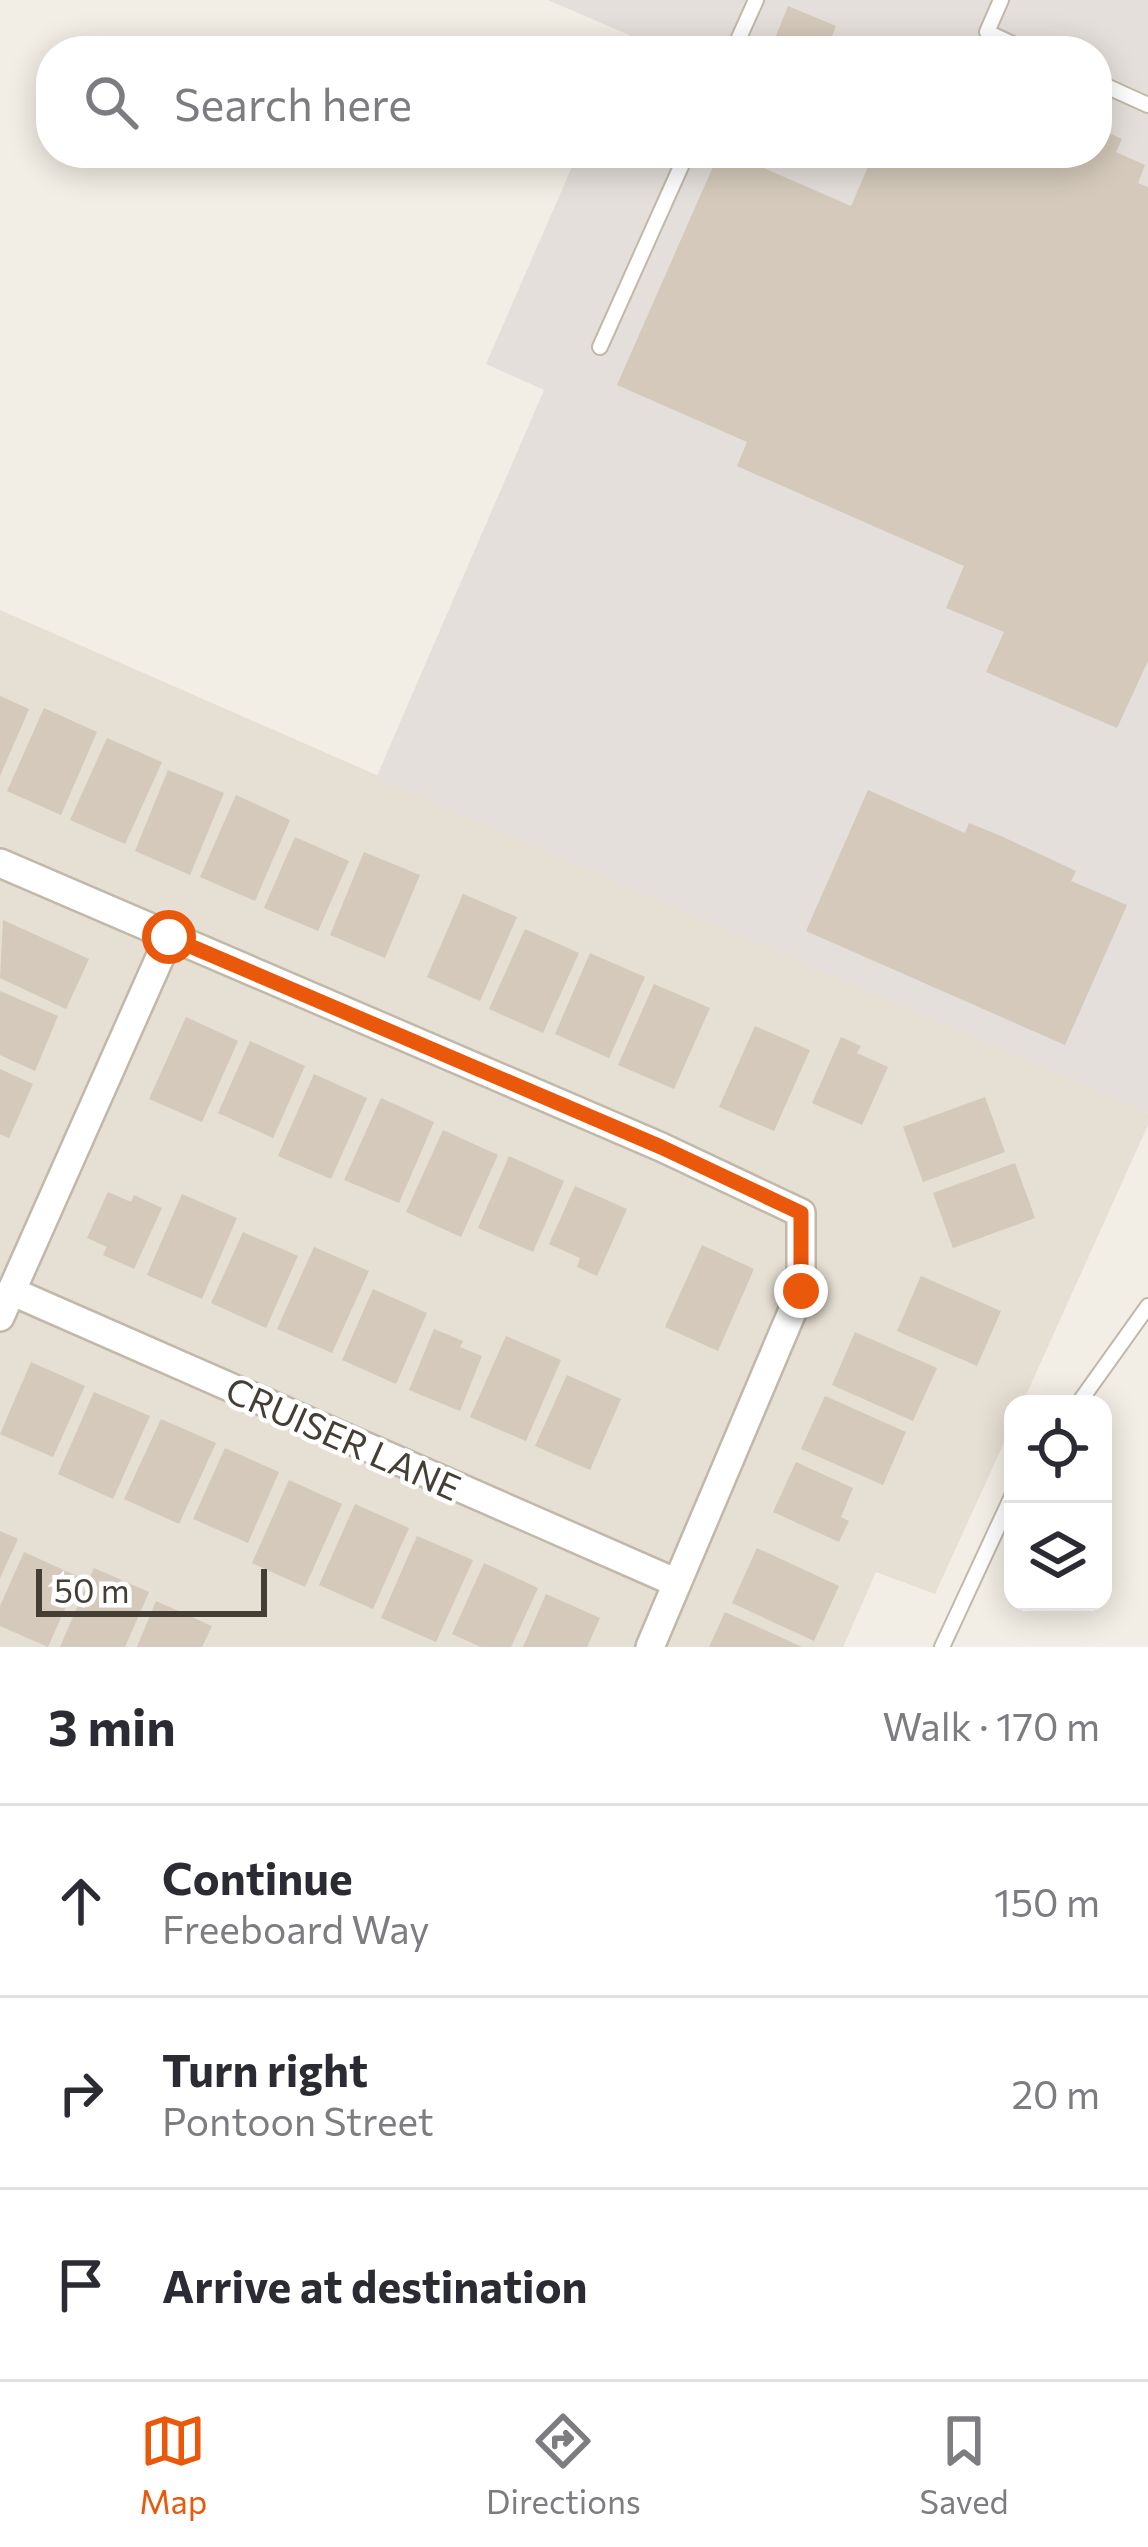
<!DOCTYPE html>
<meta charset="utf-8">
<style>
:root{--surface:#fff;--page:#f2f2f3;--text:#2b2b33;--muted:#7c7c81;--line:#e1e1e2;--accent:#ea580c}
body{margin:0;font-family:Commissioner,sans-serif;background:var(--page);color:var(--text)}
.controls{position:absolute;right:36px;bottom:36px;display:grid;overflow:hidden;border-radius:24px;box-shadow:0 6px 30px #0003}
.controls button{width:108px;height:108px;display:grid;place-items:center;padding:0;border:0;border-bottom:3px solid var(--line);background:var(--surface);color:var(--text);font:60px sans-serif}
.scale{position:absolute;left:36px;bottom:30px;width:231px;box-sizing:border-box;padding-left:12px;border:6px solid #443e34;border-top:0;font-size:33px;line-height:42px;white-space:nowrap;color:#443e34;-webkit-text-stroke:9px #fff;paint-order:stroke}
.stop{position:absolute;width:36px;height:36px;margin:-27px;border:9px solid #ea580c;border-radius:50%;background:#fff}
.stop.end{background:#ea580c;border-color:#fff;box-shadow:0 3px 12px #0008}
.list{margin:0;padding:0;list-style:none}
h2{display:flex;justify-content:space-between;align-items:center;height:156px;margin:0;padding:0 48px;font-size:51px}
h2 small{font-size:39px;font-weight:400;color:var(--muted)}
.list li{display:grid;grid-template-columns:78px 1fr auto;gap:36px;align-items:center;box-sizing:border-box;height:192px;padding:0 48px;border-top:3px solid var(--line)}
.list b{display:block;font-size:45px;white-space:nowrap}
.list p{margin:0;font-size:39px;white-space:nowrap;color:var(--muted)}
.list em{font-size:39px;font-style:normal;color:var(--muted)}
.icon{flex:none;width:66px;height:66px;fill:none;stroke:currentColor;stroke-width:2;stroke-linecap:round;stroke-linejoin:round}
.map{position:relative;flex:none;width:1148px;height:1647px;overflow:hidden}
.search{position:absolute;background:var(--surface);box-shadow:0 6px 30px #0003;left:36px;right:36px;top:36px;height:132px;display:flex;align-items:center;gap:30px;box-sizing:border-box;padding:0 42px;border-radius:48px;color:var(--muted);font-size:45px}
.sheet{height:732px;background:var(--surface)}
nav{display:flex;justify-content:space-around;align-items:center;box-sizing:border-box;height:168px;border-top:3px solid var(--line);background:var(--surface);font-size:33px;color:var(--muted)}
nav a{display:grid;justify-items:center;gap:6px}
nav .on{color:var(--accent)}
.map>svg:first-child{display:block}
.residential{fill:#e6dfd3}
.industrial{fill:#e4dfda}
.building{fill:#d4c9ba}
.lines{fill:none;stroke-linecap:round;stroke-linejoin:round}
.service-casing{stroke:#c1b8aa;stroke-width:18}
.minor-casing{stroke:#c1b8aa;stroke-width:32}
.service{stroke:#fff;stroke-width:14}
.minor{stroke:#fff;stroke-width:27}
.route{stroke:#ea580c;stroke-width:15}
.labels{text-anchor:middle;dominant-baseline:central;stroke-width:9;stroke-linejoin:round;paint-order:stroke}
.street-label{font-size:36px;fill:#443e34;stroke:#fff}
</style>
<div class="map">
<svg width="1148" height="1647" viewBox="0 0 1148 1647">
<rect width="100%" height="100%" fill="#f2eee5"/>
<path class="residential" d="M0 610 1148 1113V1125L1022 1404H1013V1423L935 1594 876 1572 843 1647H0Z"/>
<path class="industrial" d="M548 0H1148V1113L376 778 544 390 486 364 578 153H1097V51H623L629 35Z"/>
<g class="building">
<path d="M788 6 836 26 826 51H770Z"/>
<path d="M1097 128 1122 139 1116 152 1145 165 1138 183 1148 187V661L1117 728 986 672 1004 632 946 608 964 566 737 466 747 442 617 385 719 153H729L851 206 874 153H1097Z"/>
<path d="M0 696 29 709 0 776Z"/>
<path d="M44 708 97 732 61 815 7 791Z"/>
<path d="M107 738 162 762 125 844 70 820Z"/>
<path d="M168 770 224 793 190 875 135 851Z"/>
<path d="M868 790 965 833 969 823 1001 836 1076 871 1071 881 1127 905 1065 1045 806 931Z"/>
<path d="M236 795 290 820 255 901 200 877Z"/>
<path d="M295 837 349 861 318 931 264 908Z"/>
<path d="M364 852 420 875 385 958 330 935Z"/>
<path d="M463 894 517 917 480 1001 427 977Z"/>
<path d="M3 920 89 959 66 1009 0 978Z"/>
<path d="M525 929 579 953 543 1033 489 1009Z"/>
<path d="M590 953 645 977 609 1058 555 1034Z"/>
<path d="M654 984 710 1008 674 1089 618 1065Z"/>
<path d="M0 991 58 1016 35 1071 0 1055Z"/>
<path d="M186 1017 238 1041 202 1122 149 1099Z"/>
<path d="M755 1026 810 1050 774 1131 719 1107Z"/>
<path d="M841 1037 861 1046 857 1053 888 1067 862 1125 812 1103Z"/>
<path d="M250 1041 305 1066 273 1138 218 1113Z"/>
<path d="M0 1069 33 1084 9 1138 0 1134Z"/>
<path d="M314 1074 367 1098 331 1179 278 1156Z"/>
<path d="M985 1097 1005 1152 923 1182 903 1127Z"/>
<path d="M381 1098 434 1122 399 1203 344 1180Z"/>
<path d="M443 1130 498 1155 461 1237 406 1212Z"/>
<path d="M509 1156 564 1181 533 1252 478 1228Z"/>
<path d="M1015 1163 1035 1218 953 1248 933 1193Z"/>
<path d="M575 1186 627 1209 597 1276 577 1267 580 1258 549 1244Z"/>
<path d="M108 1192 131 1202 134 1195 162 1208 134 1269 103 1255 107 1247 87 1238Z"/>
<path d="M182 1194 237 1218 202 1299 147 1275Z"/>
<path d="M243 1232 298 1256 266 1328 211 1303Z"/>
<path d="M702 1245 754 1269 718 1351 665 1327Z"/>
<path d="M314 1247 369 1271 332 1353 277 1329Z"/>
<path d="M921 1276 1001 1311 977 1366 897 1331Z"/>
<path d="M373 1289 427 1313 396 1384 342 1360Z"/>
<path d="M434 1329 463 1341 460 1347 482 1356 460 1411 409 1390Z"/>
<path d="M855 1332 937 1368 913 1421 832 1385Z"/>
<path d="M506 1336 561 1360 526 1441 470 1417Z"/>
<path d="M31 1362 85 1386 53 1457 0 1434Z"/>
<path d="M567 1375 621 1399 590 1470 535 1446Z"/>
<path d="M94 1392 150 1416 113 1499 58 1474Z"/>
<path d="M825 1396 906 1432 883 1485 801 1449Z"/>
<path d="M161 1419 216 1443 179 1524 124 1499Z"/>
<path d="M225 1448 279 1472 248 1543 193 1519Z"/>
<path d="M796 1462 853 1488 841 1517 849 1521 839 1542 773 1512Z"/>
<path d="M289 1480 342 1504 305 1587 252 1563Z"/>
<path d="M355 1504 409 1528 373 1609 319 1585Z"/>
<path d="M0 1531 18 1539 0 1578Z"/>
<path d="M417 1536 473 1560 436 1642 381 1618Z"/>
<path d="M757 1548 839 1586 814 1641 732 1603Z"/>
<path d="M24 1552 79 1577 48 1647 0 1626V1606Z"/>
<path d="M484 1563 538 1588 511 1647H481L452 1634Z"/>
<path d="M94 1568 149 1592 125 1647H60Z"/>
<path d="M546 1594 600 1618 587 1647H523Z"/>
<path d="M156 1601 212 1626 202 1647H137Z"/>
<path d="M725 1612 802 1647H709Z"/>
</g>
<g class="lines">
<g class="service-casing">
<g id="service">
<path d="M1001 0 987 32 1028 51"/>
<path d="M733 51 756 0"/>
<path d="M1097 82 1148 105"/>
<path d="M600 347 687 153"/>
<path d="M1078 1404 1148 1306"/>
<path d="M942 1647 1013 1494"/>
</g>
</g>
<g class="minor-casing">
<g id="minor">
<path d="M0 863 661 1147 801 1213V1291L650 1647"/>
<path d="M11 1291 677 1583"/>
<path d="M0 1317 169 937"/>
</g>
</g>
<use href="#service" class="service"/>
<use href="#minor" class="minor"/>
</g>
<g class="lines">
<path class="route" d="M169 937 661 1147 801 1213V1291"/>
</g>
<g class="labels">
<g class="street-label">
<text transform="translate(344 1437) rotate(24)">CRUISER LANE</text>
</g>
</g>
</svg>
<div class="controls">
<button><svg class="icon" aria-label="locate" viewBox="0 0 24 24"><circle cx="12" cy="12" r="6"/><path d="M12 2v4M12 18v4M2 12h4M18 12h4"/></svg></button>
<button><svg class="icon" aria-label="layers" viewBox="0 0 24 24"><path d="M12 4l9 5-9 5-9-5zM3 14l9 5 9-5"/></svg></button>
</div>
<div class="scale">50 m</div>
<div class="stop" style="left:169px;top:937px"></div>
<div class="stop end" style="left:801px;top:1291px"></div>
<div class="search"><svg class="icon" aria-label="search" viewBox="0 0 24 24"><circle cx="10" cy="10" r="6"/><path d="M15 15l6 6"/></svg>Search here</div>
</div>
<section class="sheet">
<h2>3 min<small>Walk · 170 m</small></h2>
<ul class="list">
<li><svg class="icon" aria-label="ahead" viewBox="0 0 24 24"><path d="M12 20V5M6 11l6-6 6 6"/></svg><div><b>Continue</b><p>Freeboard Way</p></div><em>150 m</em></li>
<li><svg class="icon" aria-label="right" viewBox="0 0 24 24"><path d="M7 20v-9h11M14 6l5 5-5 5"/></svg><div><b>Turn right</b><p>Pontoon Street</p></div><em>20 m</em></li>
<li><svg class="icon" aria-label="arrive" viewBox="0 0 24 24"><path d="M6 21V4h12l-3 4 3 4H6"/></svg><div><b>Arrive at destination</b></div></li>
</ul>
</section>
<nav>
<a class="on"><svg class="icon" aria-label="map" viewBox="0 0 24 24"><path d="M3 6l6-2 6 2 6-2v14l-6 2-6-2-6 2zM9 4v14M15 6v14"/></svg>Map</a>
<a><svg class="icon" aria-label="directions" viewBox="0 0 24 24"><path d="M12 3l9 9-9 9-9-9zM9 14v-3h6M13 9l2 2-2 2"/></svg>Directions</a>
<a><svg class="icon" aria-label="saved" viewBox="0 0 24 24"><path d="M7 4h10v16l-5-4-5 4z"/></svg>Saved</a>
</nav>
